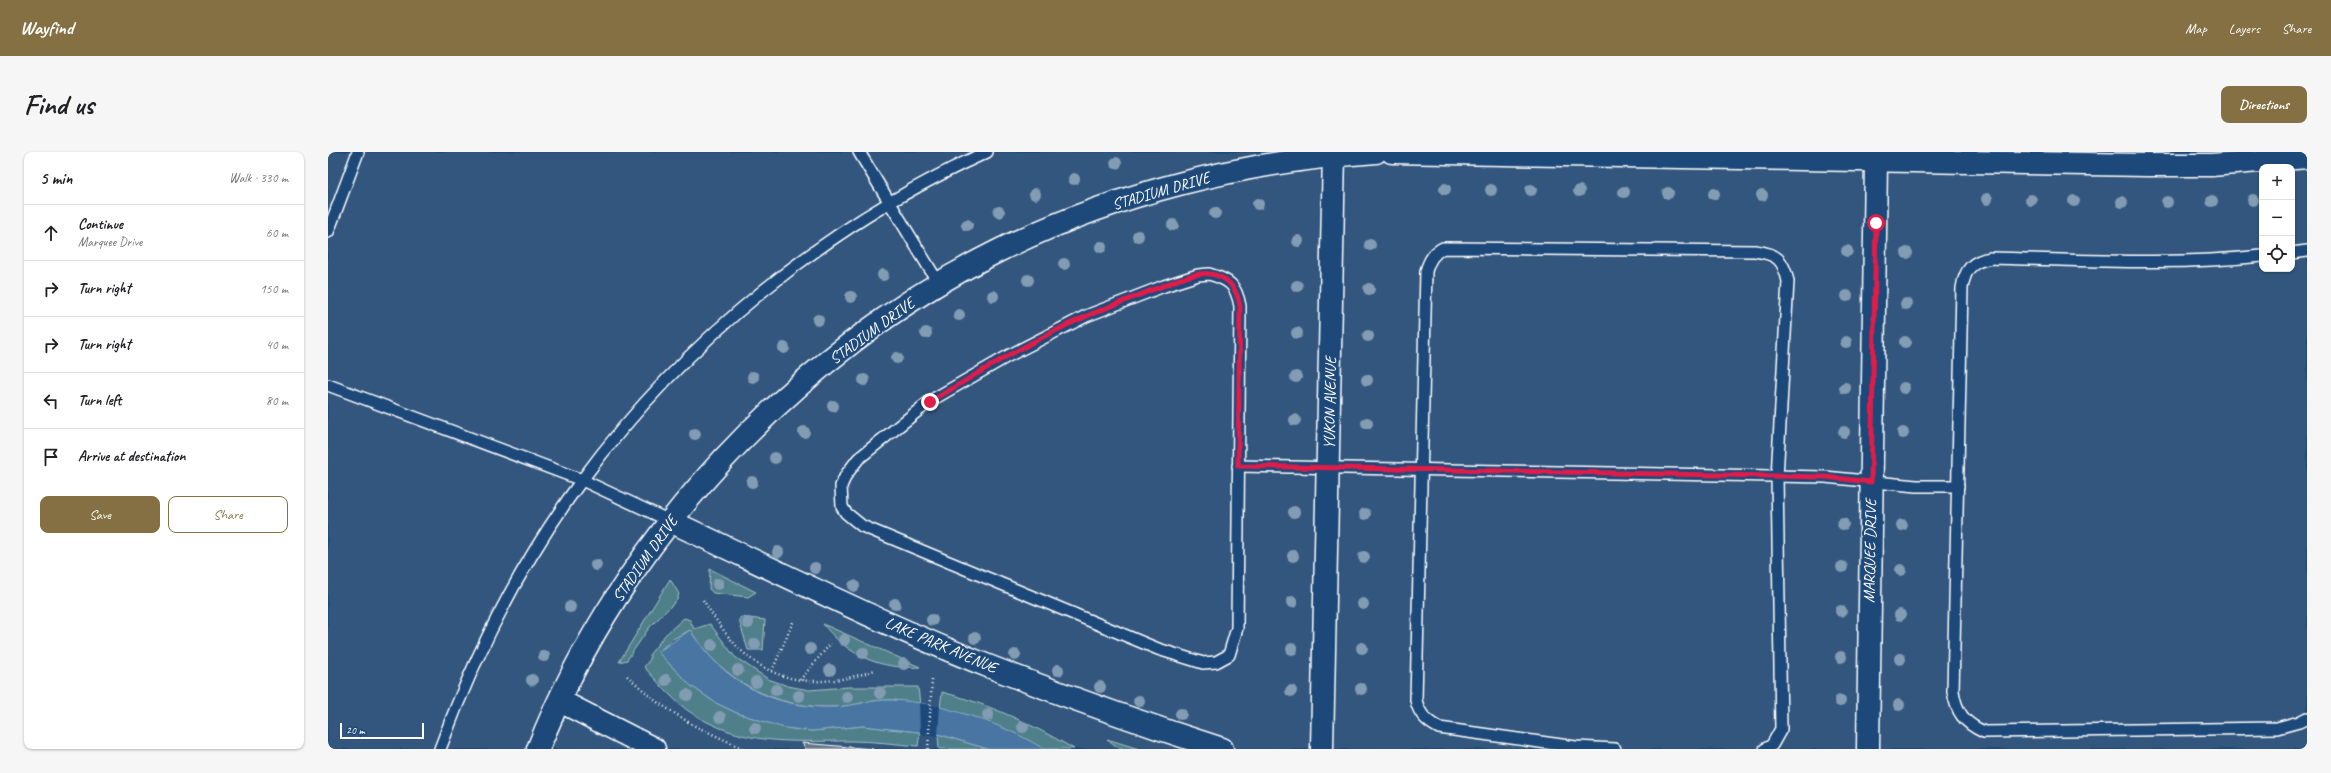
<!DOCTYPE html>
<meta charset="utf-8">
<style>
:root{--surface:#fff;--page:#f6f6f6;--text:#202124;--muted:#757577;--line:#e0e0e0;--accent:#847042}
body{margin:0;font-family:Caveat,sans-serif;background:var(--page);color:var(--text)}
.controls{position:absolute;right:12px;top:12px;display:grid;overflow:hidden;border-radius:8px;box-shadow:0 1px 3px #0004}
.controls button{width:36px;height:36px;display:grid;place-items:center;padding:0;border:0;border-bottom:1px solid var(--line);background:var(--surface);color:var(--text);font:20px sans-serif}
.scale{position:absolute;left:12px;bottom:10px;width:84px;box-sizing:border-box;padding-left:4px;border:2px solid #fff;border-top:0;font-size:11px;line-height:14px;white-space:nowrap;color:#fff;-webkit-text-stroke:3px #1f4a7a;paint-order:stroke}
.stop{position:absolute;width:12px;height:12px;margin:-9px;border:3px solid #e11d48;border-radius:50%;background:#fff}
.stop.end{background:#e11d48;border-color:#fff;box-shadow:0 1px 4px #0008}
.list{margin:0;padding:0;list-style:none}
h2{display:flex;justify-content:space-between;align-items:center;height:52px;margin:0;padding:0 16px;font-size:17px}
h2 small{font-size:13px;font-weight:400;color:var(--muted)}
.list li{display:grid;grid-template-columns:26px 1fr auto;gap:12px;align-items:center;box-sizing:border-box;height:56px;padding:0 16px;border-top:1px solid var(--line)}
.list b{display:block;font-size:15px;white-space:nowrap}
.list p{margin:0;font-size:13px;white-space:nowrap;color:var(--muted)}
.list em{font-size:13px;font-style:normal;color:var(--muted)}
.actions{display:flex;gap:8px;padding:12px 16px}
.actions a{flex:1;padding:9px 0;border:1px solid var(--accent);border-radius:8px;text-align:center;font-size:14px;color:var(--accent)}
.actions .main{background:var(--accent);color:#fff}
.icon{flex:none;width:22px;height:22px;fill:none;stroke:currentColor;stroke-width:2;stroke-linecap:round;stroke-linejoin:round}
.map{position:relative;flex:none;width:1979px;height:597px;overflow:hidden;border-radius:8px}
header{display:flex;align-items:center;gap:24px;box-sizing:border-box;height:56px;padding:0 20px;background:var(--accent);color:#fff}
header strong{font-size:19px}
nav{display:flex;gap:22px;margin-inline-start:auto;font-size:14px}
.intro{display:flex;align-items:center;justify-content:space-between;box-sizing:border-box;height:96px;padding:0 24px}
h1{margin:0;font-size:28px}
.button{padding:10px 18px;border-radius:8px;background:var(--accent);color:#fff;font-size:14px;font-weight:700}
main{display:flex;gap:24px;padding:0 24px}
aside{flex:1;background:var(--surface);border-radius:8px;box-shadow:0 1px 3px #0004}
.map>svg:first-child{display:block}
.built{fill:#33577d;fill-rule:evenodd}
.green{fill:#4f808a;stroke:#a7c0c4}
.water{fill:#4875a3;stroke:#91acc8}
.pier{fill:#1f4a7a}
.building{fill:#637684;stroke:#fff}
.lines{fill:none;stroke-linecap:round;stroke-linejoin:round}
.lane-casing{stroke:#fff;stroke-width:14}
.street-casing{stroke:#fff;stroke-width:25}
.path{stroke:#fff;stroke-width:2.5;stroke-dasharray:1 3;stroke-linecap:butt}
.lane{stroke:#1f4a7a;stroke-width:11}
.street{stroke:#1f4a7a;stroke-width:22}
.tree{fill:#829cb3}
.route{stroke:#e11d48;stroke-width:5}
.labels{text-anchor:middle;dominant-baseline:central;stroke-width:4;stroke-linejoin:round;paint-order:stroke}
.street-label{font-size:16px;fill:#fff;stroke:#1f4a7a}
</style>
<header>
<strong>Wayfind</strong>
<nav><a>Map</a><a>Layers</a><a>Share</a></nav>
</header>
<div class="intro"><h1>Find us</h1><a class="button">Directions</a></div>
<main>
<aside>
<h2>5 min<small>Walk · 330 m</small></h2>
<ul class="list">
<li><svg class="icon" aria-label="ahead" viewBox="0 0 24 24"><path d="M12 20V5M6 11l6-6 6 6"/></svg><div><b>Continue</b><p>Marquee Drive</p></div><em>60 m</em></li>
<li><svg class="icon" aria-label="right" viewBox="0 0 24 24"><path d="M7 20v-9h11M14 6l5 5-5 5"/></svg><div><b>Turn right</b></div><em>150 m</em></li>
<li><svg class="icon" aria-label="right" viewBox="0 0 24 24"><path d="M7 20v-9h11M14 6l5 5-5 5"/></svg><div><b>Turn right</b></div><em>40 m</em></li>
<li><svg class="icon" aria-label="left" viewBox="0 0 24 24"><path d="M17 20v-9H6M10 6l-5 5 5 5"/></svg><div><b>Turn left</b></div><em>80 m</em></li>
<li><svg class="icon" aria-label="arrive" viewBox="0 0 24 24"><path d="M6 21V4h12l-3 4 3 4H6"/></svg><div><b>Arrive at destination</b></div></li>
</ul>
<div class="actions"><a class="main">Save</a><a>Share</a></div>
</aside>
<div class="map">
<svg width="1979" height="597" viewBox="0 0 1979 597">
<rect width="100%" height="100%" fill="#1f4a7a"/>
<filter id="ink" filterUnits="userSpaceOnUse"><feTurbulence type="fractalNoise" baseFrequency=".025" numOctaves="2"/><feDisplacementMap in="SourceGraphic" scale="8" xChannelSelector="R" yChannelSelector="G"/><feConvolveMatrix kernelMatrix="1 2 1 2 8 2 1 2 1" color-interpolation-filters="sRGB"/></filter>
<g filter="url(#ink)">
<path class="built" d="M0 0H1979V597H0ZM1934 15H1964V117H1934Z"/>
<g class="green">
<path d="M382 417 428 440 420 445 385 441 381 437Z"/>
<path d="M342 427 351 442 349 448 321 476 299 508 291 510Z"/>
<path d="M413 465 437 468 435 498H420L411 468Z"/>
<path d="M356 466 362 468 366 477 382 472 407 505 440 527 460 534 481 538 520 535H590L592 553C583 551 574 549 565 548 546 547 526 554 507 555 447 557 394 529 362 478L345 487 330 500 362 533 388 551 409 561 457 576 484 579 535 574 592 580 590 594C568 592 545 589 523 589 462 589 413 595 359 558 343 546 330 530 316 515L322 507V502L337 483Z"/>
<path d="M495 472 592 515C552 518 519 503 495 472Z"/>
<path d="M614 540C661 552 704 572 746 597H716L675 576 612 556Z"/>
<path d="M610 582 660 597H611Z"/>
<path d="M779 587 811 597H792Z"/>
</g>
<path class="water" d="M362 478C395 530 445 557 507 555 526 554 545 547 564 548 612 550 676 572 716 597H660L610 582 535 574 484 579 457 576 409 561 388 551 362 533 330 500Z"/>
<path class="pier" d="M591 551 612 554 610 584 592 582Z"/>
<path class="building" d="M474 591 545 597H478Z"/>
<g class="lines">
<g class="lane-casing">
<g id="lane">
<path d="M531 0 611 132"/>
<path d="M0 80 30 0"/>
<path d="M1964 101 1979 99"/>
<path d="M1934 104C1844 114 1753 108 1663 106 1644 109 1637 117 1634 136L1625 539C1628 560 1636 571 1656 580L1949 576 1971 570 1979 566"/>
<path d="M881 122C902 128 908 133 912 154L909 476 901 503 888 510 875 511 830 497 534 374 518 361 514 355 513 334 518 323 530 307 602 249 680 204 758 164 836 134 870 123Z"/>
<path d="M0 233 254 328 342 369"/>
<path d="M910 314 1497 325 1588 334H1630"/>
<path d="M112 597C147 502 194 409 254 328 357 188 501 71 659 0"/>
<path d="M1287 597 1248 595 1111 576C1098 569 1091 562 1088 548L1098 119C1101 109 1105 101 1115 96L1427 99C1449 102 1455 107 1460 129L1449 325 1453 577 1444 593 1437 597"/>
</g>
</g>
<g class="street-casing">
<g id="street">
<path d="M1064 0 1819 13H1883L1979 5"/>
<path d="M342 369C447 418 552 471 660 514 737 544 815 572 894 597"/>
<path d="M232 549 326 597"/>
<path d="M210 597C293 387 469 199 670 99 787 41 918 9 1048 0"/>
<path d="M994 597 1006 0"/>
<path d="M1540 597 1548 9"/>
</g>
</g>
<g class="path">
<path d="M375 448C388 468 403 492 423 507 461 536 505 533 547 518"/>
<path d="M444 519 466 468"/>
<path d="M299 524 329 550 365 573 416 597"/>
<path d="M472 528 503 491"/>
<path d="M600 597 604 527"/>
</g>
<use href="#lane" class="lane"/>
<use href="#street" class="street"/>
</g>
<g class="tree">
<circle cx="788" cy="11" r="6"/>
<circle cx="746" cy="27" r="6"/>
<circle cx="1117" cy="37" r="6"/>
<circle cx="1163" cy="38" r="6"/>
<circle cx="1203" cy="38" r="6"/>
<circle cx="1251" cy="39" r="6"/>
<circle cx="1296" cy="40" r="6"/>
<circle cx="1340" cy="41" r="6"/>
<circle cx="707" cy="42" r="6"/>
<circle cx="1386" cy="42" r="6"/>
<circle cx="1434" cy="43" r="6"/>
<circle cx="1659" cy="47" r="6"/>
<circle cx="1703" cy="48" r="6"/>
<circle cx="1925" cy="48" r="6"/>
<circle cx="1746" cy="49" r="6"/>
<circle cx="1884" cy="49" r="6"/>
<circle cx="1794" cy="50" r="6"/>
<circle cx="1839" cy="50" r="6"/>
<circle cx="930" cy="52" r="6"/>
<circle cx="671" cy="60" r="6"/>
<circle cx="887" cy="61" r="6"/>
<circle cx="639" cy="73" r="6"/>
<circle cx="845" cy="73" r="6"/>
<circle cx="810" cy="84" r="6"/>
<circle cx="970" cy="89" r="6"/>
<circle cx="1042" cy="93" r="6"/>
<circle cx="773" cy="95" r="6"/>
<circle cx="1519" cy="99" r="6"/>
<circle cx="1579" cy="101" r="6"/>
<circle cx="736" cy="112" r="6"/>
<circle cx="555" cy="123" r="6"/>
<circle cx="700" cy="128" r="6"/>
<circle cx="969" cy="134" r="6"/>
<circle cx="1041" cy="137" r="6"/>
<circle cx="665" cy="144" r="6"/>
<circle cx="1519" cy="144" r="6"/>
<circle cx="523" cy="145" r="6"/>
<circle cx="1578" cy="152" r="6"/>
<circle cx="631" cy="163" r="6"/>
<circle cx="490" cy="168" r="6"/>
<circle cx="598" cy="181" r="6"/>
<circle cx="969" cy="181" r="6"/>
<circle cx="1040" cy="184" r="6"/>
<circle cx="1518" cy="190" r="6"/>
<circle cx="1577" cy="190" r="6"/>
<circle cx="456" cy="196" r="6"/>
<circle cx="569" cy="206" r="6"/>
<circle cx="425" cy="225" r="6"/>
<circle cx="968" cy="225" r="6"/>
<circle cx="536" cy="228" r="6"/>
<circle cx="1039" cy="228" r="6"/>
<circle cx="1517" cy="236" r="6"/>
<circle cx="1576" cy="236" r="6"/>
<circle cx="505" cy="254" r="6"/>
<circle cx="967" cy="268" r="6"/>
<circle cx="1039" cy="271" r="6"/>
<circle cx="476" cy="280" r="6"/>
<circle cx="1516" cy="280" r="6"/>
<circle cx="1575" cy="281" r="6"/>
<circle cx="367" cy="282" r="6"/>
<circle cx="447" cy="306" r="6"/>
<circle cx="424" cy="330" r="6"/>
<circle cx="966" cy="360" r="6"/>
<circle cx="1037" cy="362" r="6"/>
<circle cx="1515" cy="372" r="6"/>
<circle cx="1574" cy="373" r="6"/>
<circle cx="450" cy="400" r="6"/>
<circle cx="965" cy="404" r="6"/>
<circle cx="1036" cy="405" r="6"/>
<circle cx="268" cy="413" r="6"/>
<circle cx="1514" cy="415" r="6"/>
<circle cx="487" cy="416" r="6"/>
<circle cx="1573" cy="418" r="6"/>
<circle cx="390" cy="432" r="6"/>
<circle cx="526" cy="434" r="6"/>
<circle cx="964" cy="450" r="6"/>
<circle cx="567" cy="452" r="6"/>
<circle cx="1035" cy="452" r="6"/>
<circle cx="242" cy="455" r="6"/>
<circle cx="1513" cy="459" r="6"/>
<circle cx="1572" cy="463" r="6"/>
<circle cx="604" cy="468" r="6"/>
<circle cx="420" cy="471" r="6"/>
<circle cx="647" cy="486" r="6"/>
<circle cx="516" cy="488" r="6"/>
<circle cx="427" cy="492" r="6"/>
<circle cx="384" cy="493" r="6"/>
<circle cx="1034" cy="496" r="6"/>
<circle cx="482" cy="497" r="6"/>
<circle cx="964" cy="497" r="6"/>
<circle cx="535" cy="501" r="6"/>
<circle cx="687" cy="503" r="6"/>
<circle cx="216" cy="504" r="6"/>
<circle cx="1513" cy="505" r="6"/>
<circle cx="1572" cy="507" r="6"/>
<circle cx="576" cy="512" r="6"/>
<circle cx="410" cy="518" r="6"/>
<circle cx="502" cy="518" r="6"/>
<circle cx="730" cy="518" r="6"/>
<circle cx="204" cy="528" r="6"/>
<circle cx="338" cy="528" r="6"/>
<circle cx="428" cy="530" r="6"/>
<circle cx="772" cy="535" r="6"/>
<circle cx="1033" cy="537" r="6"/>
<circle cx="448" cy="538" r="6"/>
<circle cx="963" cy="539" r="6"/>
<circle cx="552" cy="541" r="6"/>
<circle cx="359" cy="543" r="6"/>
<circle cx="471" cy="544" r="6"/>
<circle cx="519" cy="545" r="6"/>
<circle cx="811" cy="549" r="6"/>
<circle cx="1512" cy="549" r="6"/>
<circle cx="1571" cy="553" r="6"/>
<circle cx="853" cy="562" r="6"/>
<circle cx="660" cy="563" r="6"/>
<circle cx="392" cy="565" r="6"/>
<circle cx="695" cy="575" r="6"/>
<circle cx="427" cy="576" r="6"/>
</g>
</g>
<g class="lines" filter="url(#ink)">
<path class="route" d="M602 250C653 219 704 188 759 164 780 155 802 147 824 138 839 133 867 119 882 122 901 125 909 137 912 154L910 314 1497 325 1543 330 1548 71"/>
</g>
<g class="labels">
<g class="street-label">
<text transform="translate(833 39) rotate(-16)">STADIUM DRIVE</text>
<text transform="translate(544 179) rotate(-36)">STADIUM DRIVE</text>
<text transform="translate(1002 251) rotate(-89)">YUKON AVENUE</text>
<text transform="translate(1542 399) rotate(-89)">MARQUEE DRIVE</text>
<text transform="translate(317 407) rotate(-55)">STADIUM DRIVE</text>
<text transform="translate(613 493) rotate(23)">LAKE PARK AVENUE</text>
</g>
</g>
</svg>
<div class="controls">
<button>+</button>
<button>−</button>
<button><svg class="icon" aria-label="locate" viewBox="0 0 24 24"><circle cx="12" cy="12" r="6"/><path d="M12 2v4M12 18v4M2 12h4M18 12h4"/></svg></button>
</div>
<div class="scale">20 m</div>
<div class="stop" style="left:1548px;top:71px"></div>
<div class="stop end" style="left:602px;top:250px"></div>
</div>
</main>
